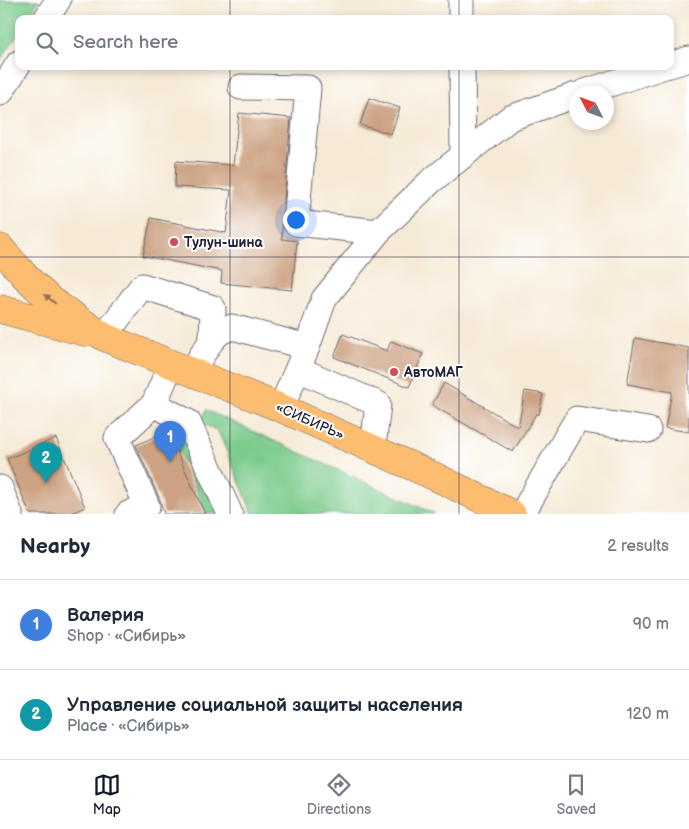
<!DOCTYPE html>
<meta charset="utf-8">
<style>
:root{--surface:#fff;--page:#f2f2f3;--text:#1f2937;--muted:#747a83;--line:#e0e1e3;--accent:#111827}
body{margin:0;font-family:"Balsamiq Sans",sans-serif;background:var(--page);color:var(--text)}
.compass{position:absolute;left:569px;top:85px;width:45px;height:45px;border-radius:50%;background:var(--surface);box-shadow:0 2px 8px #0003;rotate:312deg}
.you{position:absolute;left:295px;top:219px;width:18px;height:18px;margin:-12px;border:4px solid #fff;border-radius:50%;background:#1a73e8;box-shadow:0 0 0 8px #1a73e833}
.badge{display:grid;place-items:center;width:32px;height:32px;border-radius:50%;background:var(--accent);color:#fff;font-size:16px;font-weight:700}
.pin{position:absolute;translate:-50% -41px;filter:drop-shadow(0 1px 2px #0008)}
.pin::after{content:'';position:absolute;top:26px;width:18px;height:15px;background:inherit;clip-path:polygon(0 0,100% 0,50% 100%)}
.list{margin:0;padding:0;list-style:none}
h2{display:flex;justify-content:space-between;align-items:center;height:65px;margin:0;padding:0 20px;font-size:21px}
h2 small{font-size:16px;font-weight:400;color:var(--muted)}
.list li{display:grid;grid-template-columns:32px 1fr auto;gap:15px;align-items:center;box-sizing:border-box;height:90px;padding:0 20px;border-top:1px solid var(--line)}
.list b{display:block;font-size:19px;white-space:nowrap}
.list p{margin:0;font-size:16px;white-space:nowrap;color:var(--muted)}
.list em{font-size:16px;font-style:normal;color:var(--muted)}
.icon{flex:none;width:28px;height:28px;fill:none;stroke:currentColor;stroke-width:2;stroke-linecap:round;stroke-linejoin:round}
.map{position:relative;flex:none;width:689px;height:514px;overflow:hidden}
.search{position:absolute;background:var(--surface);box-shadow:0 2px 8px #0003;left:15px;right:15px;top:15px;height:55px;display:flex;align-items:center;gap:12px;box-sizing:border-box;padding:0 18px;border-radius:10px;color:var(--muted);font-size:19px}
.sheet{height:245px;background:var(--surface)}
nav{display:flex;justify-content:space-around;align-items:center;box-sizing:border-box;height:70px;border-top:1px solid var(--line);background:var(--surface);font-size:14px;color:var(--muted)}
nav a{display:grid;justify-items:center;gap:2px}
nav .on{color:var(--accent)}
.map>svg:first-child{display:block}
.green{fill:#7bcb8c;stroke:#4e7664}
.building{fill:#cca282}
.lines{fill:none;stroke-linecap:round;stroke-linejoin:round}
.minor-casing{stroke:#6c6871;stroke-width:27}
.highway-casing{stroke:#6c6871;stroke-width:29}
.minor{stroke:#fff;stroke-width:25}
.highway{stroke:#fcbd6f;stroke-width:28}
.oneway{fill:#8f7055}
.grid{fill:none;stroke:#22223b;stroke-width:1;stroke-opacity:0.55}
.poi-dot{fill:#d1495b;stroke:#fff;stroke-width:2}
.labels{text-anchor:middle;dominant-baseline:central;stroke-width:4;stroke-linejoin:round;paint-order:stroke}
.poi-label{font-size:14px;font-weight:bold;fill:#22223b;stroke:#fff;text-anchor:start}
.street-label{font-size:14px;fill:#22223b;stroke:#fff}
</style>
<div class="map">
<svg width="689" height="514" viewBox="0 0 689 514">
<rect width="100%" height="100%" fill="#fff"/>
<filter id="ink" filterUnits="userSpaceOnUse"><feTurbulence type="fractalNoise" baseFrequency=".02" numOctaves="2"/><feDisplacementMap in="SourceGraphic" scale="10" xChannelSelector="R" yChannelSelector="G"/><feConvolveMatrix kernelMatrix="1 2 1 2 8 2 1 2 1" color-interpolation-filters="sRGB"/></filter>
<filter id="wash" filterUnits="userSpaceOnUse"><feTurbulence type="fractalNoise" baseFrequency=".0096" numOctaves="4" result="noise"/><feDisplacementMap in="SourceGraphic" scale="20" xChannelSelector="R" yChannelSelector="G"/><feGaussianBlur stdDeviation="1.12" result="paint"/><feColorMatrix in="noise" values="0 0 0 0 0 0 0 0 0 0 0 0 0 0 0 0 0 1.4 0 .05"/><feComposite in="paint" operator="in"/></filter>
<g filter="url(#wash)">
<rect width="100%" height="100%" fill="#f6ead6"/>
<g class="green">
<path d="M0 0H39L27 19H19V32L0 61Z"/>
<path d="M206 410 435 514H253L218 431 201 423Z"/>
<path d="M181 426 220 514H207L170 431Z"/>
</g>
<g id="blocks">
<g class="building">
<path d="M369 98 400 108 391 134 360 125Z"/>
<path d="M239 113 291 118 282 222V239L297 241 292 290 221 283 222 271 143 256 151 218 226 233 231 190 175 187 176 161 233 165Z"/>
<path d="M343 334 387 351 391 341 423 354 409 387 334 357Z"/>
<path d="M635 338 689 348V432L665 428 672 392 627 384Z"/>
<path d="M444 383 518 427 525 391 543 394 539 414H536L513 452 432 405Z"/>
<path d="M168 431 184 468 205 514H164L160 500 136 445Z"/>
<path d="M56 438 85 507 69 514H30L7 459Z"/>
</g>
</g>
</g>
<g filter="url(#ink)">
<use href="#blocks" fill-opacity="0" stroke="#6c6871" stroke-width="1"/>
<g class="lines">
<g class="minor-casing">
<g id="minor">
<path d="M461 0V19"/>
<path d="M46 19 58 0"/>
<path d="M670 65 689 59"/>
<path d="M462 66 463 154"/>
<path d="M241 87 308 88 296 223 378 232"/>
<path d="M585 92 665 66"/>
<path d="M0 93 19 63"/>
<path d="M104 337 142 286 213 308 212 340"/>
<path d="M298 369 378 404 373 448"/>
<path d="M195 374 200 358 212 340 220 332 232 327 307 347"/>
<path d="M154 404 188 422 230 514"/>
<path d="M281 408 307 347 324 299 378 232 430 182 510 118 576 95"/>
<path d="M0 488 10 514"/>
<path d="M128 514 147 506 117 438 154 404 171 364"/>
<path d="M522 514 577 419 648 430"/>
</g>
</g>
<g class="highway-casing">
<g id="highway">
<path d="M0 248 25 276 50 300 104 337 281 408 436 477 512 514"/>
<path d="M0 309 85 332"/>
</g>
</g>
<use href="#minor" class="minor"/>
<use href="#highway" class="highway"/>
</g>
<defs><path id="oneway-solid" d="M-6-.8H1V-3.2L6.5 0L1 3.2V.8H-6Z" transform="scale(1.25)"/></defs>
<use class="oneway" href="#oneway-solid" transform="translate(50 299) rotate(-141)"/>
</g>
<path class="grid" d="M230 0V19M459 0V19M230 66V514M459 66V514M0 257H689"/>
<g class="poi-dot">
<circle cx="174" cy="242" r="5"/>
<circle cx="394" cy="372" r="5"/>
</g>
<g class="labels">
<g class="poi-label">
<text x="184" y="242">Тулун-шина</text>
<text x="404" y="372">АвтоМАГ</text>
</g>
<g class="street-label">
<text transform="translate(310 421) rotate(24)">«СИБИРЬ»</text>
</g>
</g>
</svg>
<svg class="compass" viewBox="-18 -18 36 36"><path d="M0-13l5 13h-10z" fill="#e53935"/><path d="M0 13l5-13h-10z" fill="#747a83"/></svg>
<div class="you"></div>
<div class="pin badge" style="left:170px;top:462px;background:#3f7fe0">1</div>
<div class="pin badge" style="left:46px;top:483px;background:#0f9aa8">2</div>
<div class="search"><svg class="icon" aria-label="search" viewBox="0 0 24 24"><circle cx="10" cy="10" r="6"/><path d="M15 15l6 6"/></svg>Search here</div>
</div>
<section class="sheet">
<h2>Nearby<small>2 results</small></h2>
<ul class="list">
<li><span class="badge" style="background:#3f7fe0">1</span><div><b>Валерия</b><p>Shop · «Сибирь»</p></div><em>90 m</em></li>
<li><span class="badge" style="background:#0f9aa8">2</span><div><b>Управление социальной защиты населения</b><p>Place · «Сибирь»</p></div><em>120 m</em></li>
</ul>
</section>
<nav>
<a class="on"><svg class="icon" aria-label="map" viewBox="0 0 24 24"><path d="M3 6l6-2 6 2 6-2v14l-6 2-6-2-6 2zM9 4v14M15 6v14"/></svg>Map</a>
<a><svg class="icon" aria-label="directions" viewBox="0 0 24 24"><path d="M12 3l9 9-9 9-9-9zM9 14v-3h6M13 9l2 2-2 2"/></svg>Directions</a>
<a><svg class="icon" aria-label="saved" viewBox="0 0 24 24"><path d="M7 4h10v16l-5-4-5 4z"/></svg>Saved</a>
</nav>
